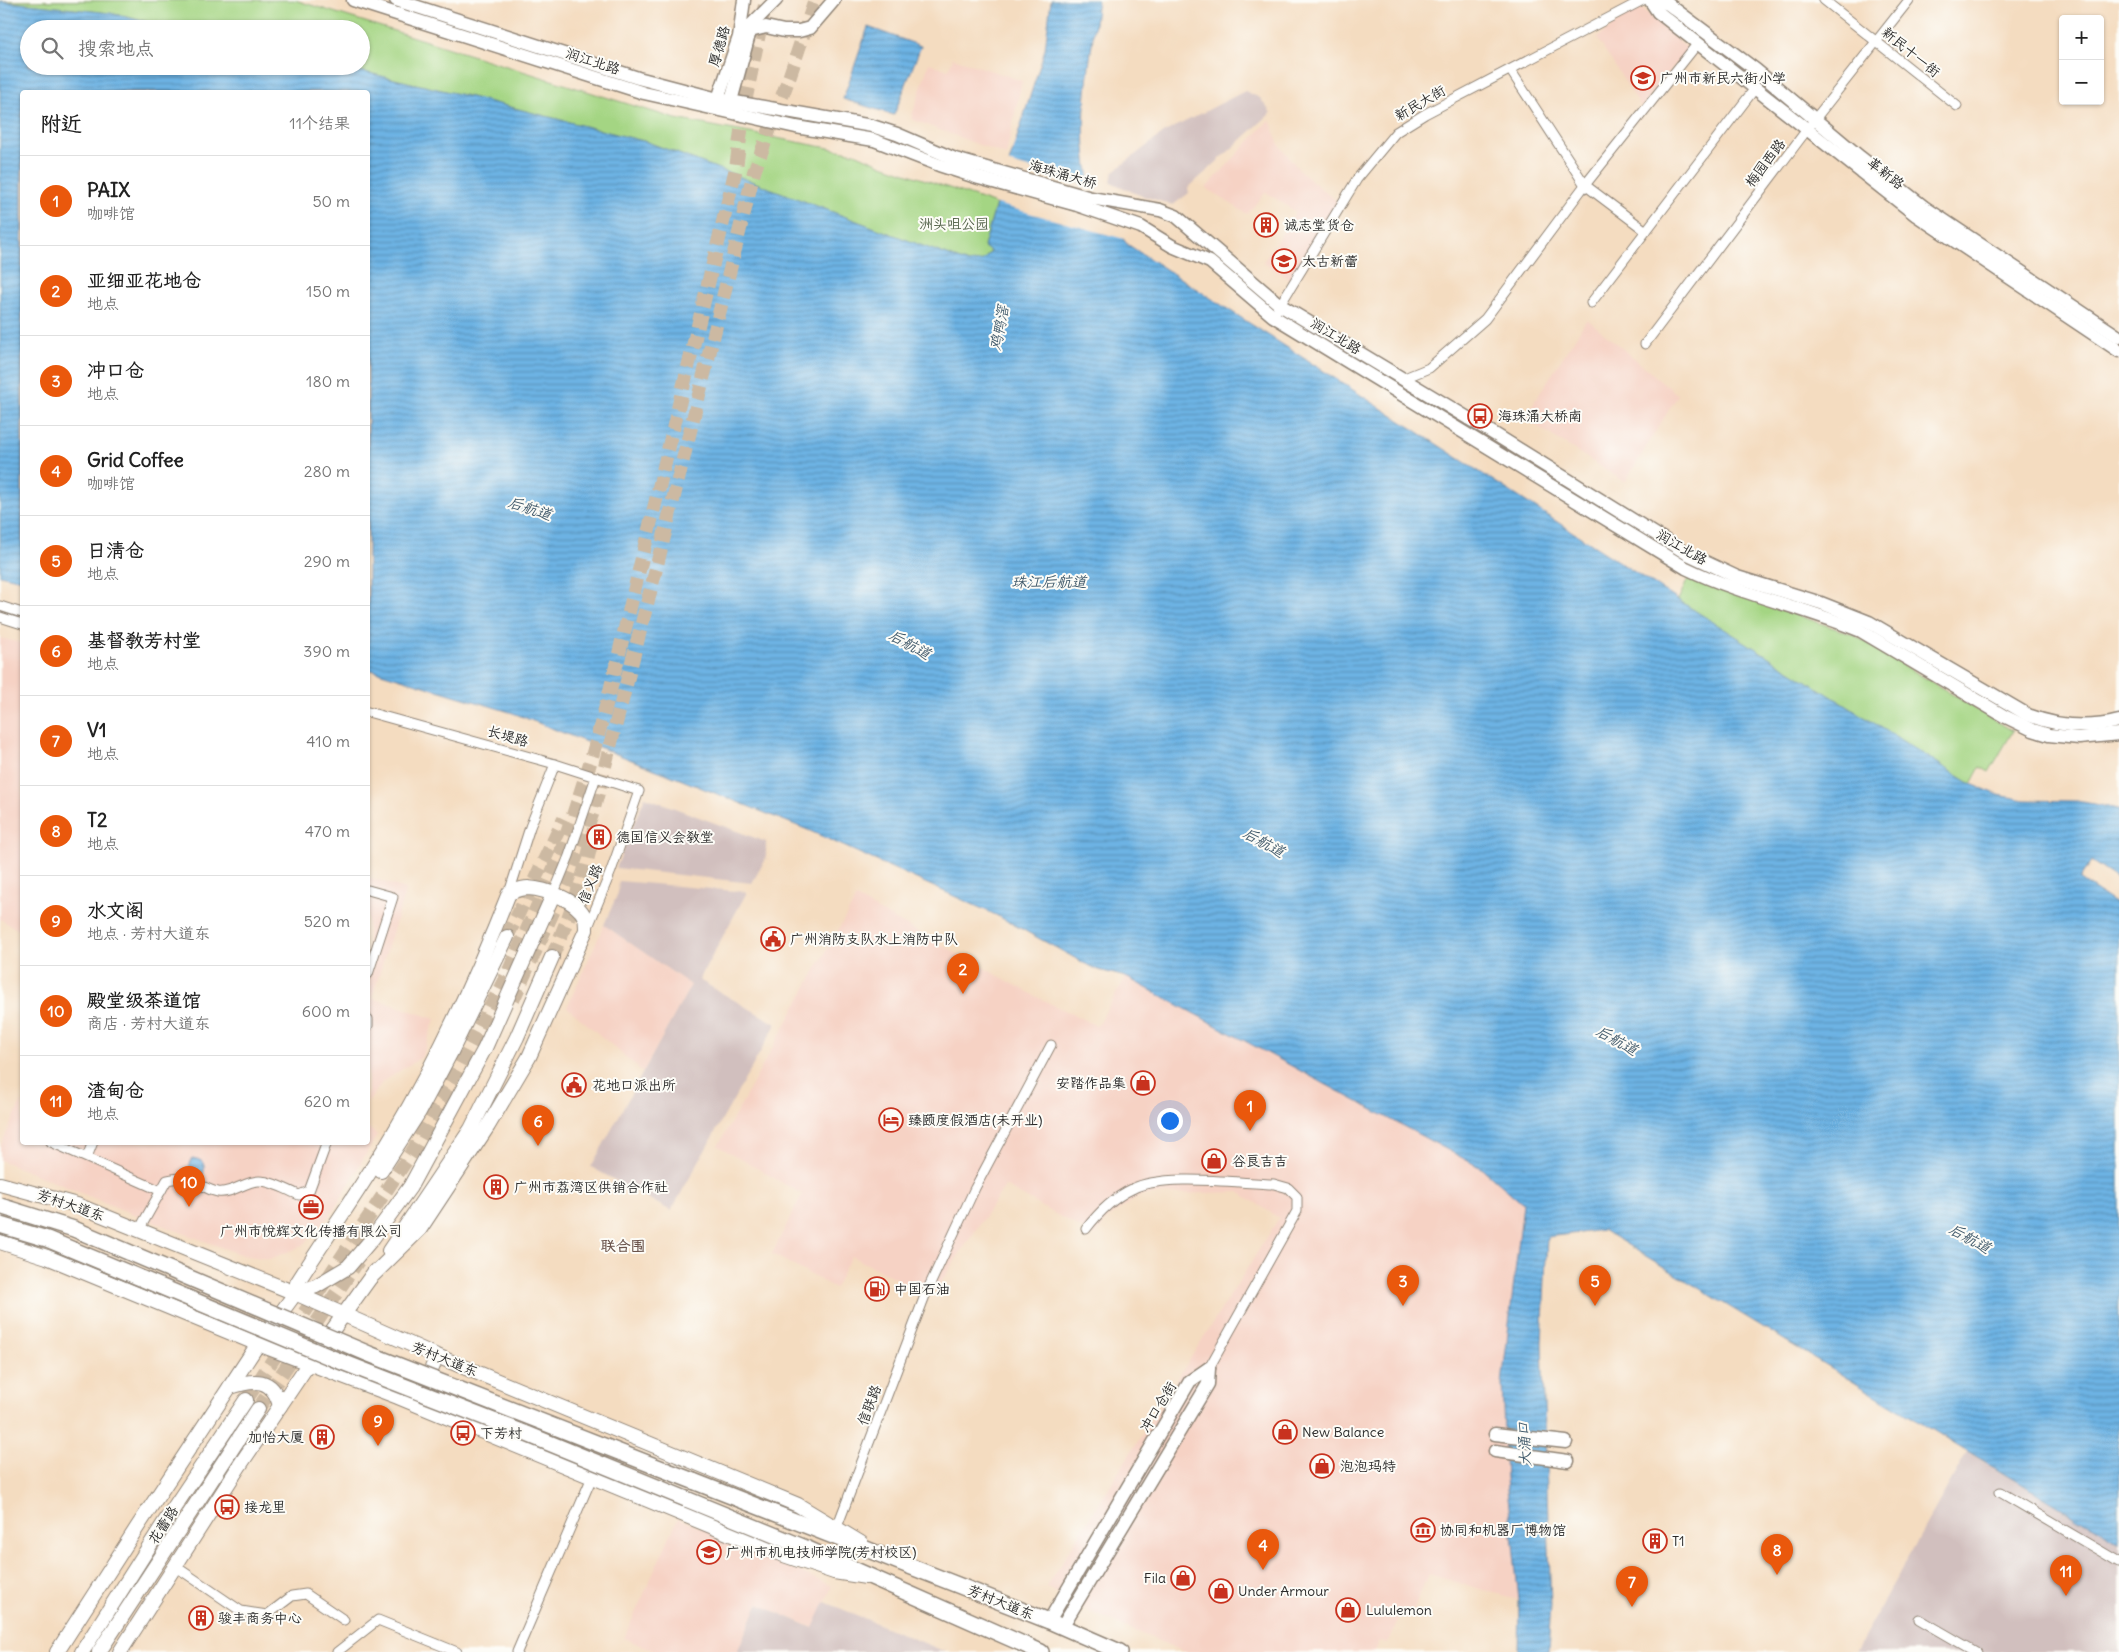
<!DOCTYPE html>
<html lang="zh">
<meta charset="utf-8">
<style>
:root{--surface:#fff;--page:#f2f2f2;--text:#222;--muted:#767676;--line:#e0e0e0;--accent:#ea580c}
body{margin:0;font-family:Delius,"LXGW WenKai TC",sans-serif;background:var(--page);color:var(--text)}
.controls{position:absolute;right:15px;top:15px;display:grid;overflow:hidden;border-radius:5px;box-shadow:0 1px 4px #0004}
.controls button{width:45px;height:45px;display:grid;place-items:center;padding:0;border:0;border-bottom:1px solid var(--line);background:var(--surface);color:var(--text);font:25px sans-serif}
.you{position:absolute;left:1169px;top:1120px;width:18px;height:18px;margin:-12px;border:4px solid #fff;border-radius:50%;background:#1a73e8;box-shadow:0 0 0 8px #1a73e833}
.badge{display:grid;place-items:center;width:32px;height:32px;border-radius:50%;background:var(--accent);color:#fff;font-size:16px;font-weight:700}
.pin{position:absolute;translate:-50% -41px;filter:drop-shadow(0 1px 2px #0008)}
.pin::after{content:'';position:absolute;top:26px;width:18px;height:15px;background:inherit;clip-path:polygon(0 0,100% 0,50% 100%)}
.list{margin:0;padding:0;list-style:none}
h2{display:flex;justify-content:space-between;align-items:center;height:65px;margin:0;padding:0 20px;font-size:21px}
h2 small{font-size:16px;font-weight:400;color:var(--muted)}
.list li{display:grid;grid-template-columns:32px 1fr auto;gap:15px;align-items:center;box-sizing:border-box;height:90px;padding:0 20px;border-top:1px solid var(--line)}
.list b{display:block;font-size:19px;white-space:nowrap}
.list p{margin:0;font-size:16px;white-space:nowrap;color:var(--muted)}
.list em{font-size:16px;font-style:normal;color:var(--muted)}
.icon{flex:none;width:28px;height:28px;fill:none;stroke:currentColor;stroke-width:2;stroke-linecap:round;stroke-linejoin:round}
.map{position:relative;flex:none;width:2119px;height:1652px;overflow:hidden}
.search{position:absolute;background:var(--surface);box-shadow:0 1px 4px #0004;left:20px;top:20px;width:350px;height:55px;display:flex;align-items:center;gap:12px;box-sizing:border-box;padding:0 18px;border-radius:28px;color:var(--muted);font-size:19px}
.panel{position:absolute;background:var(--surface);box-shadow:0 1px 4px #0004;left:20px;top:90px;width:350px;height:1055px;border-radius:5px}
.map>svg:first-child{display:block}
.built{fill:#f6d2c4}
.industrial{fill:#d1bfbe}
.park{fill:#a4d583;stroke:#688057}
.water{fill:url(#water-rules);stroke:#4c6f88}
.pier{fill:#f4dcc0}
.lines{fill:none;stroke-linecap:round;stroke-linejoin:round}
.primary-tunnel{stroke:#ccb9a2;stroke-width:14;stroke-dasharray:14 7;stroke-linecap:butt}
.street-casing{stroke:#908476;stroke-width:11}
.secondary-casing{stroke:#908476;stroke-width:15}
.primary-casing{stroke:#908476;stroke-width:16}
.highway-casing{stroke:#908476;stroke-width:18}
.street{stroke:#fff;stroke-width:9}
.secondary{stroke:#fff;stroke-width:12}
.primary{stroke:#fff;stroke-width:14}
.highway{stroke:#fff;stroke-width:15}
.highway-bridge-casing{stroke:#908476;stroke-width:18;stroke-linecap:butt}
.highway-bridge{stroke:#fff;stroke-width:15}
.labels{text-anchor:middle;dominant-baseline:central;stroke-width:4;stroke-linejoin:round;paint-order:stroke}
.street-label{font-size:14px;fill:#2b2b2b;stroke:#fdfcf7}
.poi-label{font-size:14px;fill:#2b2b2b;stroke:#fdfcf7;text-anchor:start}
.park-label{font-size:14px;fill:#4f5e45;stroke:#fdfcf7}
.water-label{font-size:15px;font-style:italic;fill:#425b6c;stroke:#fdfcf7}
.neighbourhood-label{font-size:15px;font-weight:bold;fill:#6b544c;stroke:#fdfcf7}
</style>
<div class="map">
<svg width="2119" height="1652" viewBox="0 0 2119 1652">
<defs>
<pattern id="water-rules" width="6" height="5" patternUnits="userSpaceOnUse" patternTransform="scale(1.25)"><rect width="6" height="5" fill="#6db3e4"/><path d="M0 2.5h6" fill="none" stroke="#5a92b9"/></pattern>
</defs>
<rect width="100%" height="100%" fill="#fdfcf7"/>
<filter id="ink" filterUnits="userSpaceOnUse"><feTurbulence type="fractalNoise" baseFrequency=".02" numOctaves="2"/><feDisplacementMap in="SourceGraphic" scale="10" xChannelSelector="R" yChannelSelector="G"/><feConvolveMatrix kernelMatrix="1 2 1 2 8 2 1 2 1" color-interpolation-filters="sRGB"/></filter>
<filter id="wash" filterUnits="userSpaceOnUse"><feTurbulence type="fractalNoise" baseFrequency=".0096" numOctaves="4" result="noise"/><feDisplacementMap in="SourceGraphic" scale="20" xChannelSelector="R" yChannelSelector="G"/><feGaussianBlur stdDeviation="1.12" result="paint"/><feColorMatrix in="noise" values="0 0 0 0 0 0 0 0 0 0 0 0 0 0 0 0 0 1.4 0 .05"/><feComposite in="paint" operator="in"/></filter>
<g filter="url(#wash)">
<rect width="100%" height="100%" fill="#f4dcc0"/>
<g class="built">
<path d="M1639 6 1688 49 1641 107 1597 38Z"/>
<path d="M953 58 1022 81 1006 155 911 119 929 63 948 70Z"/>
<path d="M1270 119 1278 143 1301 172 1339 203 1291 281 1263 262 1296 212 1266 192 1247 214 1206 188Z"/>
<path d="M1587 319 1678 395 1625 482 1524 418Z"/>
<path d="M0 638 22 643V932L0 919Z"/>
<path d="M368 877 406 889 372 998 435 1019 422 1057 383 1081 368 1103Z"/>
<path d="M856 898 1037 997 1097 1026 1126 977 1483 1169 1524 1204 1502 1384 1506 1479 1519 1600 1428 1574 1413 1611 1404 1608 1387 1643 1379 1641 1374 1652H1185L1092 1613 1046 1587 1279 1218 1239 1192 1141 1195 1109 1217 1095 1236 1005 1186 935 1291 926 1293 851 1256 835 1288 772 1254 802 1194 718 1146Z"/>
<path d="M604 925 691 985 643 1072 567 1007Z"/>
<path d="M22 1100V1142H368V1127L377 1135 334 1210 302 1246 270 1259 242 1255 140 1217 0 1160V1147Z"/>
<path d="M678 1518 832 1586 814 1628 758 1604 737 1652H656L624 1638Z"/>
</g>
<g class="industrial">
<path d="M1245 91 1260 98 1271 113 1188 188 1189 193 1173 205 1137 194 1111 182 1113 172 1165 132Z"/>
<path d="M645 797 766 842V858L752 883 616 868Z"/>
<path d="M619 881 747 892 699 980 776 1024 671 1211 591 1167 691 985 604 925 618 893Z"/>
<path d="M1967 1452 2119 1543V1652H1855Z"/>
<path d="M825 1602 861 1617 946 1652H737L758 1604 813 1628Z"/>
</g>
<g class="park">
<path d="M295 0 676 119 855 153 882 165 996 204 984 247 991 251 982 262 968 263 647 142 463 95 338 66H361V29H176L110 13 0 1Z"/>
<path d="M1689 577 1854 635 2013 731 1989 772 1980 767 1971 784 1678 600Z"/>
</g>
<g class="water">
<path d="M1051 0H1098C1091 59 1077 119 1089 178 1095 203 1113 224 1127 244L1678 600 1971 784 1999 795 2024 800 2078 801 2119 809V880L2091 861 2079 879 2119 906V1543L1603 1230 1547 1237 1542 1343 1551 1606 1548 1652H1518L1519 1600 1506 1479 1502 1384 1523 1204 1483 1169 1126 977 1095 969 996 915 808 830 513 713 368 669V92H22V580L0 575V1L110 13 176 29H29V66H338L463 95 647 142 968 263 982 261 991 252 984 247 996 204 1045 49Z"/>
<path d="M868 27 921 46 894 115 843 99Z"/>
<path d="M192 1158C206 1160 206 1166 202 1178H198V1175H188L187 1173Z"/>
</g>
<path class="pier" d="M1007 162 1096 187 1102 203 1128 240 993 203Z"/>
</g>
<g filter="url(#ink)">
<g class="lines">
<g class="primary-tunnel">
<path d="M507 937 564 819"/>
<path d="M552 957C570 915 586 874 594 829"/>
<path d="M513 1000 568 879 593 812 655 573 754 172 790 75 815 0"/>
<path d="M246 1400 414 1149 448 1088 507 975 561 852 591 760 609 695 736 168 745 102 766 0"/>
<path d="M258 1409 358 1261"/>
</g>
<g class="street-casing">
<g id="street">
<path d="M1824 0 1957 106"/>
<path d="M1511 71 1585 185 1646 231"/>
<path d="M1591 303 1756 87"/>
<path d="M1277 310 1357 179 1396 132 1425 114 1643 0"/>
<path d="M1645 344 1815 119 1909 0"/>
<path d="M1402 379 1429 368 1485 319 1585 185 1698 43"/>
<path d="M0 606 22 613"/>
<path d="M0 617 22 624"/>
<path d="M368 712 555 764 639 791 611 871 588 927"/>
<path d="M368 890 393 897 368 974"/>
<path d="M509 893 530 827 555 764"/>
<path d="M553 895 569 856 596 777"/>
<path d="M368 1019V1026"/>
<path d="M51 1142 161 1191"/>
<path d="M87 1157 93 1142"/>
<path d="M1086 1229C1099 1212 1113 1198 1132 1189 1163 1173 1237 1183 1274 1184L1288 1188 1297 1197V1211L1209 1368"/>
<path d="M139 1230 167 1180C195 1173 197 1188 218 1192 232 1194 245 1181 259 1181 272 1181 287 1190 299 1195L309 1191 327 1142"/>
<path d="M2000 1492 2119 1562"/>
<path d="M837 1527 926 1293 975 1188 1051 1045"/>
<path d="M175 1566 241 1611 267 1615 292 1596 306 1594 344 1620"/>
<path d="M1919 1619 1976 1652"/>
<path d="M337 1652 378 1620 457 1652"/>
<path d="M517 1652 592 1477"/>
</g>
</g>
<g class="secondary-casing">
<g id="secondary">
<path d="M353 0 644 93 796 127 874 140 939 165 979 178 1077 205 1141 227 1172 246 1210 262 1273 316 1686 568C1742 595 1803 607 1861 631L2004 716 2033 730 2049 735 2079 738 2119 734"/>
<path d="M396 0 638 78 718 99 872 126 897 134 955 159 1091 198 1160 210 1176 216 1280 305 1496 435 1686 553 1737 577 1821 603 1869 622 2028 715C2057 726 2088 729 2119 721"/>
<path d="M1650 0 1658 12 1916 215 2119 351"/>
<path d="M1657 0 1668 4 1756 70 1860 157 1924 207 2119 337"/>
<path d="M743 33 776 0"/>
<path d="M718 99 739 37 744 0"/>
<path d="M725 107 731 101 750 31 766 27 784 31H799L810 28 834 0"/>
<path d="M1495 1434 1566 1442"/>
<path d="M1495 1451 1568 1461"/>
<path d="M1049 1621 1190 1381 1209 1368"/>
<path d="M1062 1627 1208 1384 1209 1368"/>
</g>
</g>
<g class="primary-casing">
<g id="primary">
<path d="M381 1171 419 1112 451 1052 507 937"/>
<path d="M0 1184 77 1205 295 1293 437 1356 798 1505 861 1543"/>
<path d="M0 1242 47 1257 258 1344 398 1397 769 1550 834 1572 866 1577"/>
<path d="M389 1251 471 1129 517 1037 552 957"/>
<path d="M295 1293 297 1283C328 1234 362 1187 392 1136 438 1059 476 977 509 893 515 891 521 888 528 888 545 889 578 900 585 918 586 922 586 926 586 930L529 1057 488 1126 420 1229 371 1277"/>
<path d="M295 1293 316 1286 348 1267 372 1239 410 1187 485 1048 553 895"/>
<path d="M230 1387C254 1379 273 1377 280 1406"/>
<path d="M417 1404 437 1356"/>
<path d="M57 1652 138 1526 258 1344 300 1287"/>
<path d="M82 1652 173 1509 246 1400"/>
<path d="M99 1652 258 1409"/>
<path d="M120 1652 240 1465 309 1363 375 1271"/>
</g>
</g>
<g class="highway-casing">
<g id="highway">
<path d="M693 1481 1049 1621 1120 1652"/>
<path d="M686 1499 808 1549 1041 1652"/>
</g>
</g>
<use href="#street" class="street"/>
<use href="#secondary" class="secondary"/>
<use href="#primary" class="primary"/>
<use href="#highway" class="highway"/>
<g class="highway-bridge-casing">
<g id="highway-bridge">
<path d="M0 1206 74 1229 369 1354 693 1481"/>
<path d="M0 1225 47 1239 332 1358 527 1434 686 1499"/>
</g>
</g>
<use href="#highway-bridge" class="highway-bridge"/>
</g>
</g>
<defs>
<g id="school-ring" transform="scale(1.25)"><circle r="9.5" fill="#fdfcf7" stroke="#c8321e" stroke-width="1.5"/><path d="M0-5L7-2L0 1L-7-2ZM-4 1L0 2.5L4 1V4Q0 6-4 4Z" fill="#c8321e"/></g>
<g id="building-ring" transform="scale(1.25)"><circle r="9.5" fill="#fdfcf7" stroke="#c8321e" stroke-width="1.5"/><path d="M-4-6H4V6H1V3H-1V6H-4ZM-2.5-4.3h1.7v1.8h-1.7ZM.8-4.3h1.7v1.8H.8ZM-2.5-1h1.7V.8h-1.7ZM.8-1h1.7V.8H.8Z" fill="#c8321e"/></g>
<g id="bus-ring" transform="scale(1.25)"><circle r="9.5" fill="#fdfcf7" stroke="#c8321e" stroke-width="1.5"/><path d="M-5-6H5V4H4V6H2V4H-2V6H-4V4H-5ZM-3.5-4V0h7V-4ZM-3.5 1.2v1.5H-2V1.2ZM2 1.2v1.5H3.5V1.2Z" fill="#c8321e"/></g>
<g id="civic-ring" transform="scale(1.25)"><circle r="9.5" fill="#fdfcf7" stroke="#c8321e" stroke-width="1.5"/><path d="M-.6-6.5H3V-4.5H.6V-3L4-1V1h2V6H-6V1h2V-1L-.6-3ZM-1.2 2.5V6h2.4V2.5Z" fill="#c8321e"/></g>
<g id="shop-ring" transform="scale(1.25)"><circle r="9.5" fill="#fdfcf7" stroke="#c8321e" stroke-width="1.5"/><path d="M-5-2.5h2.3a2.7 3.5 0 0 1 5.4 0H5L5.5 6h-11ZM-1.5-2.5h3a1.5 2.3 0 0 0-3 0Z" fill="#c8321e"/></g>
<g id="hotel-ring" transform="scale(1.25)"><circle r="9.5" fill="#fdfcf7" stroke="#c8321e" stroke-width="1.5"/><path d="M-6-4.5h1.5V1H6V5H4.5V3h-9V5H-6ZM-4 0a1.8 1.8 0 1 1 3.6 0ZM.5 0V-2.5h3Q6-2.5 6 0Z" fill="#c8321e"/></g>
<g id="office-ring" transform="scale(1.25)"><circle r="9.5" fill="#fdfcf7" stroke="#c8321e" stroke-width="1.5"/><path d="M-6-3h4V-5.5h4V-3h4V5H-6ZM-1-4.5V-3h2v-1.5ZM-6 0V1H6V0Z" fill="#c8321e"/></g>
<g id="fuel-ring" transform="scale(1.25)"><circle r="9.5" fill="#fdfcf7" stroke="#c8321e" stroke-width="1.5"/><path d="M-5.5-6h7V0h2V4h1.3V-2.5L3-4.5l.8-.8L6-3V5H2.5V1h-1V6h-7ZM-4.2-4.7v3.2H.2V-4.7Z" fill="#c8321e"/></g>
<g id="museum-ring" transform="scale(1.25)"><circle r="9.5" fill="#fdfcf7" stroke="#c8321e" stroke-width="1.5"/><path d="M0-6L6-3V-2H-6V-3ZM-5-1h2V3h-2ZM-1-1h2V3h-2ZM3-1h2V3H3ZM-6 4H6V6H-6Z" fill="#c8321e"/></g>
<g id="university-ring" transform="scale(1.25)"><circle r="9.5" fill="#fdfcf7" stroke="#c8321e" stroke-width="1.5"/><path d="M0-5L7-2L0 1L-7-2ZM-4 1L0 2.5L4 1V4Q0 6-4 4Z" fill="#c8321e"/></g>
</defs>
<g fill-rule="evenodd">
<use href="#school-ring" x="1643" y="78"/>
<use href="#building-ring" x="1266" y="225"/>
<use href="#school-ring" x="1284" y="261"/>
<use href="#bus-ring" x="1480" y="416"/>
<use href="#building-ring" x="599" y="837"/>
<use href="#civic-ring" x="773" y="939"/>
<use href="#shop-ring" x="1143" y="1083"/>
<use href="#civic-ring" x="574" y="1085"/>
<use href="#hotel-ring" x="891" y="1120"/>
<use href="#shop-ring" x="1214" y="1161"/>
<use href="#building-ring" x="496" y="1187"/>
<use href="#office-ring" x="311" y="1207"/>
<use href="#fuel-ring" x="877" y="1289"/>
<use href="#shop-ring" x="1285" y="1432"/>
<use href="#bus-ring" x="463" y="1433"/>
<use href="#building-ring" x="322" y="1437"/>
<use href="#shop-ring" x="1322" y="1466"/>
<use href="#bus-ring" x="227" y="1507"/>
<use href="#museum-ring" x="1423" y="1530"/>
<use href="#building-ring" x="1655" y="1541"/>
<use href="#university-ring" x="709" y="1552"/>
<use href="#shop-ring" x="1183" y="1578"/>
<use href="#shop-ring" x="1221" y="1591"/>
<use href="#shop-ring" x="1348" y="1610"/>
<use href="#building-ring" x="201" y="1618"/>
</g>
<g class="labels">
<g class="street-label">
<text transform="translate(719 46) rotate(-74)">厚德路</text>
<text transform="translate(1911 52) rotate(39)">新民十一街</text>
<text transform="translate(593 61) rotate(18)">润江北路</text>
<text transform="translate(1420 103) rotate(-30)">新民大街</text>
<text transform="translate(1765 163) rotate(-53)">梅园西路</text>
<text transform="translate(1886 173) rotate(38)">革新路</text>
<text transform="translate(1063 174) rotate(16)">海珠涌大桥</text>
<text transform="translate(1336 336) rotate(31)">润江北路</text>
<text transform="translate(1682 547) rotate(30)">润江北路</text>
<text transform="translate(508 736) rotate(16)">长堤路</text>
<text transform="translate(590 884) rotate(-68)">信义路</text>
<text transform="translate(71 1205) rotate(19)">芳村大道东</text>
<text transform="translate(445 1359) rotate(22)">芳村大道东</text>
<text transform="translate(869 1405) rotate(-69)">信联路</text>
<text transform="translate(1158 1407) rotate(-59)">冲口仓街</text>
<text transform="translate(163 1525) rotate(-57)">花蕾路</text>
<text transform="translate(1001 1602) rotate(22)">芳村大道东</text>
</g>
<g class="poi-label">
<text x="1660" y="78">广州市新民六街小学</text>
<text x="1284" y="225">诚志堂货仓</text>
<text x="1302" y="261">太古新蕾</text>
<text x="1498" y="416">海珠涌大桥南</text>
<text x="616" y="837">德国信义会教堂</text>
<text x="790" y="939">广州消防支队水上消防中队</text>
<text x="1126" y="1083" text-anchor="end">安踏作品集</text>
<text x="592" y="1085">花地口派出所</text>
<text x="908" y="1120">臻颐度假酒店(未开业)</text>
<text x="1232" y="1161">谷良吉吉</text>
<text x="514" y="1187">广州市荔湾区供销合作社</text>
<text x="311" y="1231" text-anchor="middle">广州市悦辉文化传播有限公司</text>
<text x="894" y="1289">中国石油</text>
<text x="1302" y="1432">New Balance</text>
<text x="480" y="1433">下芳村</text>
<text x="304" y="1437" text-anchor="end">加怡大厦</text>
<text x="1340" y="1466">泡泡玛特</text>
<text x="244" y="1507">接龙里</text>
<text x="1440" y="1530">协同和机器厂博物馆</text>
<text x="1672" y="1541">T1</text>
<text x="726" y="1552">广州市机电技师学院(芳村校区)</text>
<text x="1166" y="1578" text-anchor="end">Fila</text>
<text x="1238" y="1591">Under Armour</text>
<text x="1366" y="1610">Lululemon</text>
<text x="218" y="1618">骏丰商务中心</text>
</g>
<g class="park-label">
<text x="954" y="224">洲头咀公园</text>
</g>
<g class="water-label">
<text transform="translate(999 328) rotate(-79)">鸡鸭滘</text>
<text transform="translate(530 508) rotate(18)">后航道</text>
<text x="1049" y="581">珠江后航道</text>
<text transform="translate(910 644) rotate(29)">后航道</text>
<text transform="translate(1264 842) rotate(29)">后航道</text>
<text transform="translate(1617 1040) rotate(29)">后航道</text>
<text transform="translate(1970 1238) rotate(29)">后航道</text>
<text transform="translate(1524 1444) rotate(-93)">大涌口</text>
</g>
<g class="neighbourhood-label">
<text x="623" y="1245">联合围</text>
</g>
</g>
</svg>
<div class="controls">
<button>+</button>
<button>−</button>
</div>
<div class="you"></div>
<div class="pin badge" style="left:1250px;top:1131px">1</div>
<div class="pin badge" style="left:963px;top:994px">2</div>
<div class="pin badge" style="left:1403px;top:1306px">3</div>
<div class="pin badge" style="left:1263px;top:1570px">4</div>
<div class="pin badge" style="left:1595px;top:1306px">5</div>
<div class="pin badge" style="left:538px;top:1146px">6</div>
<div class="pin badge" style="left:1632px;top:1607px">7</div>
<div class="pin badge" style="left:1777px;top:1575px">8</div>
<div class="pin badge" style="left:378px;top:1446px">9</div>
<div class="pin badge" style="left:189px;top:1207px">10</div>
<div class="pin badge" style="left:2066px;top:1596px">11</div>
<div class="search"><svg class="icon" aria-label="search" viewBox="0 0 24 24"><circle cx="10" cy="10" r="6"/><path d="M15 15l6 6"/></svg>搜索地点</div>
<section class="panel">
<h2>附近<small>11个结果</small></h2>
<ul class="list">
<li><span class="badge">1</span><div><b>PAIX</b><p>咖啡馆</p></div><em>50 m</em></li>
<li><span class="badge">2</span><div><b>亚细亚花地仓</b><p>地点</p></div><em>150 m</em></li>
<li><span class="badge">3</span><div><b>冲口仓</b><p>地点</p></div><em>180 m</em></li>
<li><span class="badge">4</span><div><b>Grid Coffee</b><p>咖啡馆</p></div><em>280 m</em></li>
<li><span class="badge">5</span><div><b>日清仓</b><p>地点</p></div><em>290 m</em></li>
<li><span class="badge">6</span><div><b>基督教芳村堂</b><p>地点</p></div><em>390 m</em></li>
<li><span class="badge">7</span><div><b>V1</b><p>地点</p></div><em>410 m</em></li>
<li><span class="badge">8</span><div><b>T2</b><p>地点</p></div><em>470 m</em></li>
<li><span class="badge">9</span><div><b>水文阁</b><p>地点 · 芳村大道东</p></div><em>520 m</em></li>
<li><span class="badge">10</span><div><b>殿堂级茶道馆</b><p>商店 · 芳村大道东</p></div><em>600 m</em></li>
<li><span class="badge">11</span><div><b>渣甸仓</b><p>地点</p></div><em>620 m</em></li>
</ul>
</section>
</div>
